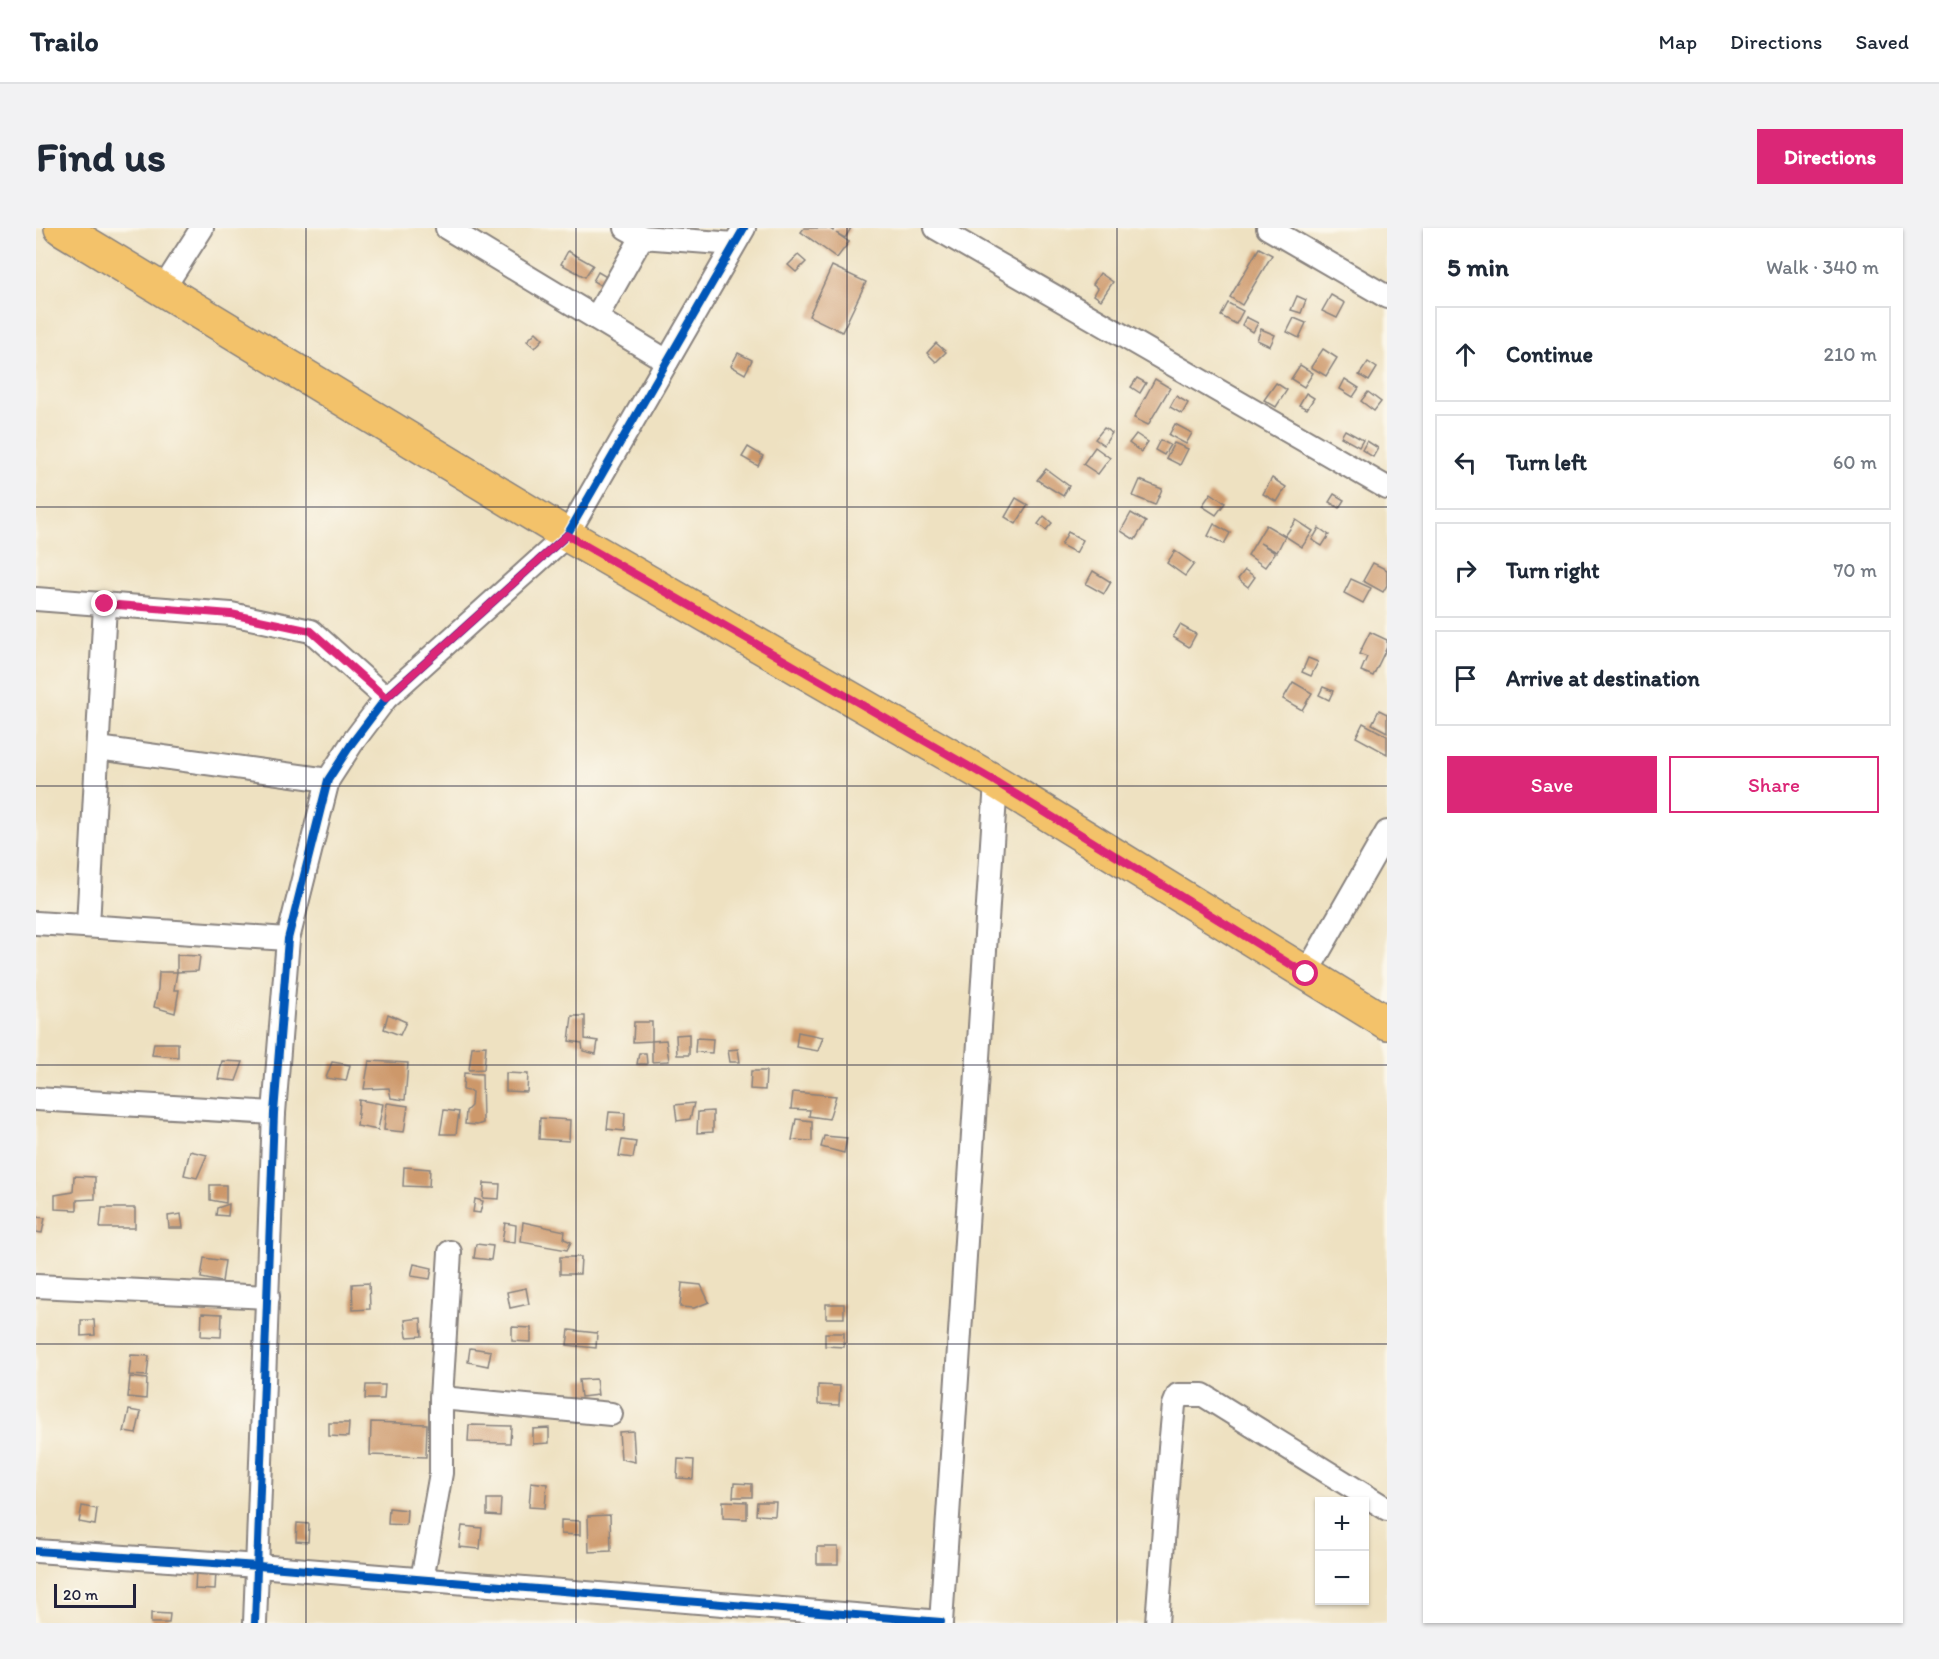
<!DOCTYPE html>
<meta charset="utf-8">
<style>
:root{--surface:#fff;--page:#f2f2f3;--text:#1f2937;--muted:#747a83;--line:#e0e1e3;--accent:#db2777}
body{margin:0;font-family:Itim,sans-serif;background:var(--page);color:var(--text)}
.controls{position:absolute;right:18px;bottom:18px;display:grid;overflow:hidden;border-radius:0px;box-shadow:0 2px 4px #0004}
.controls button{width:54px;height:54px;display:grid;place-items:center;padding:0;border:0;border-bottom:2px solid var(--line);background:var(--surface);color:var(--text);font:30px sans-serif}
.scale{position:absolute;left:18px;bottom:15px;width:82px;box-sizing:border-box;padding-left:6px;border:3px solid #22223b;border-top:0;font-size:16px;line-height:21px;white-space:nowrap;color:#22223b;-webkit-text-stroke:4px #fbf7ec;paint-order:stroke}
.stop{position:absolute;width:18px;height:18px;margin:-14px;border:4px solid #db2777;border-radius:50%;background:#fff}
.stop.end{background:#db2777;border-color:#fff;box-shadow:0 2px 6px #0008}
.list{margin:0;padding:0;list-style:none}
h2{display:flex;justify-content:space-between;align-items:center;height:78px;margin:0;padding:0 24px;font-size:26px}
h2 small{font-size:20px;font-weight:400;color:var(--muted)}
.list li{display:grid;grid-template-columns:39px 1fr auto;gap:18px;align-items:center;box-sizing:border-box;height:96px;margin:0 12px 12px;padding:0 12px;border:2px solid var(--line);border-radius:0px}
.list b{display:block;font-size:22px;white-space:nowrap}
.list em{font-size:20px;font-style:normal;color:var(--muted)}
.actions{display:flex;gap:12px;padding:18px 24px}
.actions a{flex:1;padding:14px 0;border:2px solid var(--accent);border-radius:0px;text-align:center;font-size:21px;color:var(--accent)}
.actions .main{background:var(--accent);color:#fff}
.icon{flex:none;width:33px;height:33px;fill:none;stroke:currentColor;stroke-width:2;stroke-linecap:round;stroke-linejoin:round}
.map{position:relative;flex:none;width:1351px;height:1395px;overflow:hidden;border-radius:0px}
header{display:flex;align-items:center;gap:36px;box-sizing:border-box;height:84px;padding:0 30px;background:var(--surface);border-bottom:2px solid var(--line)}
header strong{font-size:28px}
nav{display:flex;gap:33px;margin-inline-start:auto;font-size:21px}
.intro{display:flex;align-items:center;justify-content:space-between;box-sizing:border-box;height:144px;padding:0 36px}
h1{margin:0;font-size:42px}
.button{padding:15px 27px;border-radius:0px;background:var(--accent);color:#fff;font-size:21px;font-weight:700}
main{display:flex;gap:36px;padding:0 36px}
aside{flex:1;background:var(--surface);border-radius:0px;box-shadow:0 2px 4px #0004}
.map>svg:first-child{display:block}
.building{fill:#cd986a}
.lines{fill:none;stroke-linecap:round;stroke-linejoin:round}
.street-casing{stroke:#88827e;stroke-width:26}
.primary-casing{stroke:#88827e;stroke-width:36}
.street{stroke:#fff;stroke-width:22}
.primary{stroke:#f3c26a;stroke-width:33}
.cycleway-casing{stroke:#fbf7ec;stroke-width:11}
.cycleway{stroke:#0057b8;stroke-width:8}
.route{stroke:#db2777;stroke-width:8}
.grid{fill:none;stroke:#22223b;stroke-width:1.5;stroke-opacity:0.55}
</style>
<header>
<strong>Trailo</strong>
<nav><a>Map</a><a>Directions</a><a>Saved</a></nav>
</header>
<div class="intro"><h1>Find us</h1><a class="button">Directions</a></div>
<main>
<div class="map">
<svg width="1351" height="1395" viewBox="0 0 1351 1395">
<rect width="100%" height="100%" fill="#fbf7ec"/>
<filter id="ink" filterUnits="userSpaceOnUse"><feTurbulence type="fractalNoise" baseFrequency=".0167" numOctaves="2"/><feDisplacementMap in="SourceGraphic" scale="12" xChannelSelector="R" yChannelSelector="G"/><feConvolveMatrix kernelMatrix="1 2 1 2 8 2 1 2 1" color-interpolation-filters="sRGB"/></filter>
<filter id="wash" filterUnits="userSpaceOnUse"><feTurbulence type="fractalNoise" baseFrequency=".008" numOctaves="4" result="noise"/><feDisplacementMap in="SourceGraphic" scale="24" xChannelSelector="R" yChannelSelector="G"/><feGaussianBlur stdDeviation="1.35" result="paint"/><feColorMatrix in="noise" values="0 0 0 0 0 0 0 0 0 0 0 0 0 0 0 0 0 1.4 0 .05"/><feComposite in="paint" operator="in"/></filter>
<g filter="url(#wash)">
<rect width="100%" height="100%" fill="#eee1c1"/>
<g id="blocks">
<g class="building">
<path d="M768 0H793L797 3 798 0H815L809 10 800 5 813 14 801 30 765 4Z"/>
<path d="M1223 20 1236 27 1206 77 1194 69Z"/>
<path d="M532 23 557 37 549 49 525 36Z"/>
<path d="M762 27 770 34 760 44 752 37Z"/>
<path d="M796 38 830 54 806 104 773 88Z"/>
<path d="M562 44 574 51 569 60 557 53Z"/>
<path d="M1064 45 1077 54 1065 72 1058 67 1062 60 1057 56Z"/>
<path d="M1295 67 1309 75 1301 90 1286 83Z"/>
<path d="M1261 68 1270 72 1265 85 1255 82Z"/>
<path d="M1192 75 1207 83 1200 96 1185 88Z"/>
<path d="M1210 89 1222 95 1217 104 1206 97Z"/>
<path d="M1258 90 1270 95 1263 110 1251 104Z"/>
<path d="M1225 101 1239 107 1234 118 1221 112Z"/>
<path d="M500 104 507 111 499 120 491 113Z"/>
<path d="M900 115 910 124 900 134 891 125Z"/>
<path d="M1287 121 1301 130 1290 148 1275 139Z"/>
<path d="M702 125 716 132 709 146 695 138Z"/>
<path d="M1332 134 1341 140 1333 153 1323 147Z"/>
<path d="M1264 137 1277 145 1268 159 1255 151Z"/>
<path d="M1101 150 1110 155 1104 165 1095 159Z"/>
<path d="M1119 151 1134 160 1112 197 1098 190Z"/>
<path d="M1309 151 1323 160 1317 169 1304 161Z"/>
<path d="M1240 155 1251 162 1240 179 1228 172Z"/>
<path d="M1332 164 1345 174 1338 183 1325 173Z"/>
<path d="M1270 165 1278 170 1271 181 1263 177Z"/>
<path d="M1140 168 1152 175 1146 186 1134 179Z"/>
<path d="M1139 196 1156 205 1150 216 1133 207Z"/>
<path d="M1068 200 1076 205 1068 217 1059 211Z"/>
<path d="M1309 202 1327 212 1323 219 1305 209Z"/>
<path d="M1100 206 1112 214 1105 224 1093 215Z"/>
<path d="M1124 212 1134 217 1128 227 1119 222Z"/>
<path d="M1331 213 1342 220 1337 229 1326 222Z"/>
<path d="M1138 215 1152 221 1144 237 1130 230Z"/>
<path d="M712 219 727 228 722 238 706 229Z"/>
<path d="M1059 219 1074 230 1062 246 1047 236Z"/>
<path d="M1010 241 1033 258 1027 268 1001 252Z"/>
<path d="M1236 250 1250 259 1241 274 1227 266Z"/>
<path d="M1104 252 1126 261 1119 277 1097 268Z"/>
<path d="M1175 265 1189 275 1180 287 1166 278Z"/>
<path d="M1298 266 1308 272 1303 280 1293 274Z"/>
<path d="M980 270 992 277 980 296 969 289Z"/>
<path d="M1095 285 1110 294 1099 312 1085 303Z"/>
<path d="M1008 288 1016 295 1010 302 1002 296Z"/>
<path d="M1260 292 1277 303 1266 319 1249 308Z"/>
<path d="M1178 296 1194 305 1188 316 1172 308Z"/>
<path d="M1230 297 1249 308 1241 324 1224 315 1239 325 1229 339 1212 327Z"/>
<path d="M1283 300 1293 307 1286 318 1276 312Z"/>
<path d="M1032 304 1047 312 1040 325 1025 317Z"/>
<path d="M1139 323 1158 336 1149 348 1131 335Z"/>
<path d="M1337 335 1351 342V357L1347 364 1327 353Z"/>
<path d="M1209 342 1219 349 1212 359 1202 351Z"/>
<path d="M1057 343 1075 354 1068 366 1050 356Z"/>
<path d="M1315 351 1335 360 1327 375 1308 365Z"/>
<path d="M1144 397 1160 406 1153 419 1137 409Z"/>
<path d="M1334 404 1351 412V419L1337 448 1325 443 1331 429 1323 426Z"/>
<path d="M1272 430 1282 434 1275 448 1266 444Z"/>
<path d="M1257 454 1276 465 1266 482 1247 471Z"/>
<path d="M1287 459 1297 463 1293 472 1283 467Z"/>
<path d="M1343 482 1351 486V504L1336 496Z"/>
<path d="M1327 495 1351 508V526L1320 509Z"/>
<path d="M141 727 164 728 162 743 141 744Z"/>
<path d="M123 744H141L138 762H143L139 785 118 779 122 761Z"/>
<path d="M352 786 370 794 364 807 348 801Z"/>
<path d="M536 788H549V811L562 813 560 826 547 823 546 815 533 813Z"/>
<path d="M598 794H616V813L597 814Z"/>
<path d="M762 804 787 809 782 823 760 819Z"/>
<path d="M653 806V827H641L640 807Z"/>
<path d="M660 810 677 811 676 825 659 824Z"/>
<path d="M630 812 633 833 616 834V813Z"/>
<path d="M118 815H142V829L116 827Z"/>
<path d="M450 818 448 841 433 842 436 819Z"/>
<path d="M702 821 704 834H694L692 822Z"/>
<path d="M603 825H610L611 836H601Z"/>
<path d="M186 833 207 834 200 853 182 851Z"/>
<path d="M333 833 372 835 369 872 355 870 353 860 328 861Z"/>
<path d="M296 834 314 837 310 853 290 850Z"/>
<path d="M715 843H730L729 862 714 861Z"/>
<path d="M428 845 446 846 447 895 441 897 429 896 430 883 435 878 436 864 427 862Z"/>
<path d="M470 845 492 846 491 864 470 863Z"/>
<path d="M757 864 800 868 793 891 773 888 774 882 755 881Z"/>
<path d="M323 872 347 876 342 902 321 898Z"/>
<path d="M351 875 372 878 368 904 348 902Z"/>
<path d="M658 875 654 891 641 893 639 877Z"/>
<path d="M408 882 423 884 420 906H404Z"/>
<path d="M677 883V904L661 905 662 884Z"/>
<path d="M573 884 589 885 588 903 571 901Z"/>
<path d="M504 890 534 892 533 913 503 911Z"/>
<path d="M760 891 776 893V913L756 912Z"/>
<path d="M788 908 811 910 808 925 785 919Z"/>
<path d="M586 912 600 914 597 930 583 928Z"/>
<path d="M154 923 171 927 161 950 148 947Z"/>
<path d="M368 939 394 941 393 959 367 958Z"/>
<path d="M38 948 59 949V971L41 972V982L19 981V967L37 964Z"/>
<path d="M448 955 464 956 463 971 447 970Z"/>
<path d="M174 957H190V975L174 972Z"/>
<path d="M439 971 447 973 444 985 437 984Z"/>
<path d="M193 976 192 988 180 987 181 980Z"/>
<path d="M66 980H99V1000H64Z"/>
<path d="M145 986 147 1000H133L132 988Z"/>
<path d="M0 989 9 990 6 1005 0 1004Z"/>
<path d="M487 994 529 1003 528 1011 535 1014 531 1022 485 1014Z"/>
<path d="M469 995 480 997 479 1015 466 1013Z"/>
<path d="M440 1016 457 1018 455 1032 438 1030Z"/>
<path d="M524 1029H545L544 1046H524Z"/>
<path d="M168 1030 189 1033 186 1054 165 1050Z"/>
<path d="M378 1036 396 1040 394 1051 375 1048Z"/>
<path d="M333 1055 334 1081 317 1082 316 1056Z"/>
<path d="M646 1055 665 1057 673 1074 658 1080 644 1079Z"/>
<path d="M490 1060 493 1076 474 1080 471 1064Z"/>
<rect x="790" y="1076" width="18" height="14"/>
<path d="M166 1085 186 1086 185 1109 165 1108Z"/>
<path d="M385 1090 386 1108 371 1109 369 1092Z"/>
<path d="M45 1092H58L59 1107 45 1108Z"/>
<path d="M476 1099 495 1100V1114L476 1113Z"/>
<path d="M533 1102 561 1105 560 1120 531 1117Z"/>
<path d="M789 1105H808V1119L789 1118Z"/>
<path d="M434 1120 455 1123 452 1138 432 1134Z"/>
<path d="M95 1127 113 1128 111 1148 93 1147Z"/>
<path d="M94 1149 111 1151 110 1171 92 1169Z"/>
<path d="M560 1151 562 1167 545 1169 543 1152Z"/>
<path d="M330 1157H349L348 1171H329Z"/>
<path d="M782 1157 804 1158 803 1177 782 1176Z"/>
<path d="M93 1182 105 1184 100 1206 88 1204Z"/>
<path d="M335 1194 391 1196 390 1229 334 1227Z"/>
<path d="M293 1195H313L312 1209 293 1208Z"/>
<path d="M433 1197 475 1198 474 1215 432 1214Z"/>
<path d="M513 1200V1215L497 1216V1201Z"/>
<path d="M597 1203 599 1234 585 1231 583 1204Z"/>
<path d="M642 1231 658 1232 657 1251 641 1250Z"/>
<path d="M495 1254 511 1256 509 1280 493 1279Z"/>
<path d="M698 1255 716 1256V1269H697Z"/>
<path d="M451 1271H465L464 1288 451 1287Z"/>
<path d="M687 1273 711 1274V1291L687 1290Z"/>
<path d="M721 1274H740L739 1288 720 1287Z"/>
<path d="M46 1278 61 1281 59 1297 43 1294Z"/>
<path d="M353 1280 371 1282 370 1297 352 1296Z"/>
<path d="M574 1287 575 1323 553 1324 552 1288Z"/>
<path d="M525 1292 544 1293V1307L525 1306Z"/>
<path d="M261 1295 273 1296 272 1314 260 1313Z"/>
<path d="M426 1298 446 1300 444 1321 423 1319Z"/>
<rect x="781" y="1319" width="21" height="17"/>
<path d="M160 1342 180 1343 179 1362 159 1361Z"/>
<path d="M115 1385 134 1386 133 1395H115Z"/>
</g>
</g>
</g>
<g filter="url(#ink)">
<use href="#blocks" fill-opacity="0" stroke="#88827e" stroke-width="1.5"/>
<g class="lines">
<g class="street-casing">
<g id="street">
<path d="M411 0 631 133"/>
<path d="M590 0 606 9 698 16"/>
<path d="M900 0 1351 260"/>
<path d="M1232 0 1351 69"/>
<path d="M127 61 166 0"/>
<path d="M560 90 606 9"/>
<path d="M0 371 195 386 275 403 350 470"/>
<path d="M62 520 292 552"/>
<path d="M0 695 252 711"/>
<path d="M52 698 69 377"/>
<path d="M1270 746 1351 604"/>
<path d="M0 871 238 885"/>
<path d="M0 1058 232 1069"/>
<path d="M405 1170 575 1186"/>
<path d="M0 1323 222 1338 905 1394"/>
<path d="M386 1352 405 1245V1170L414 1024"/>
<path d="M219 1395 238 885 252 711 292 552 316 515 350 470 531 307 708 0"/>
<path d="M905 1395 960 554"/>
<path d="M1121 1395 1134 1219 1138 1177 1142 1167H1167L1351 1281"/>
</g>
</g>
<g class="primary-casing">
<path id="primary" d="M25 0 531 307 960 554 1351 795"/>
</g>
<use href="#street" class="street"/>
<use href="#primary" class="primary"/>
<g class="cycleway-casing">
<g id="cycleway">
<path d="M0 1323 222 1338 905 1394"/>
<path d="M219 1395 238 885 252 711 292 552 316 515 350 470 531 307 708 0"/>
</g>
</g>
<use href="#cycleway" class="cycleway"/>
</g>
</g>
<g class="lines" filter="url(#ink)">
<path class="route" d="M69 376 195 386 275 403 350 470 531 307 960 554 1270 746"/>
</g>
<path class="grid" d="M270 0V1395M540 0V1395M811 0V1395M1081 0V1395M0 279H1351M0 558H1351M0 837H1351M0 1116H1351"/>
</svg>
<div class="controls">
<button>+</button>
<button>−</button>
</div>
<div class="scale">20 m</div>
<div class="stop" style="left:1270px;top:746px"></div>
<div class="stop end" style="left:69px;top:376px"></div>
</div>
<aside>
<h2>5 min<small>Walk · 340 m</small></h2>
<ul class="list">
<li><svg class="icon" aria-label="ahead" viewBox="0 0 24 24"><path d="M12 20V5M6 11l6-6 6 6"/></svg><div><b>Continue</b></div><em>210 m</em></li>
<li><svg class="icon" aria-label="left" viewBox="0 0 24 24"><path d="M17 20v-9H6M10 6l-5 5 5 5"/></svg><div><b>Turn left</b></div><em>60 m</em></li>
<li><svg class="icon" aria-label="right" viewBox="0 0 24 24"><path d="M7 20v-9h11M14 6l5 5-5 5"/></svg><div><b>Turn right</b></div><em>70 m</em></li>
<li><svg class="icon" aria-label="arrive" viewBox="0 0 24 24"><path d="M6 21V4h12l-3 4 3 4H6"/></svg><div><b>Arrive at destination</b></div></li>
</ul>
<div class="actions"><a class="main">Save</a><a>Share</a></div>
</aside>
</main>
